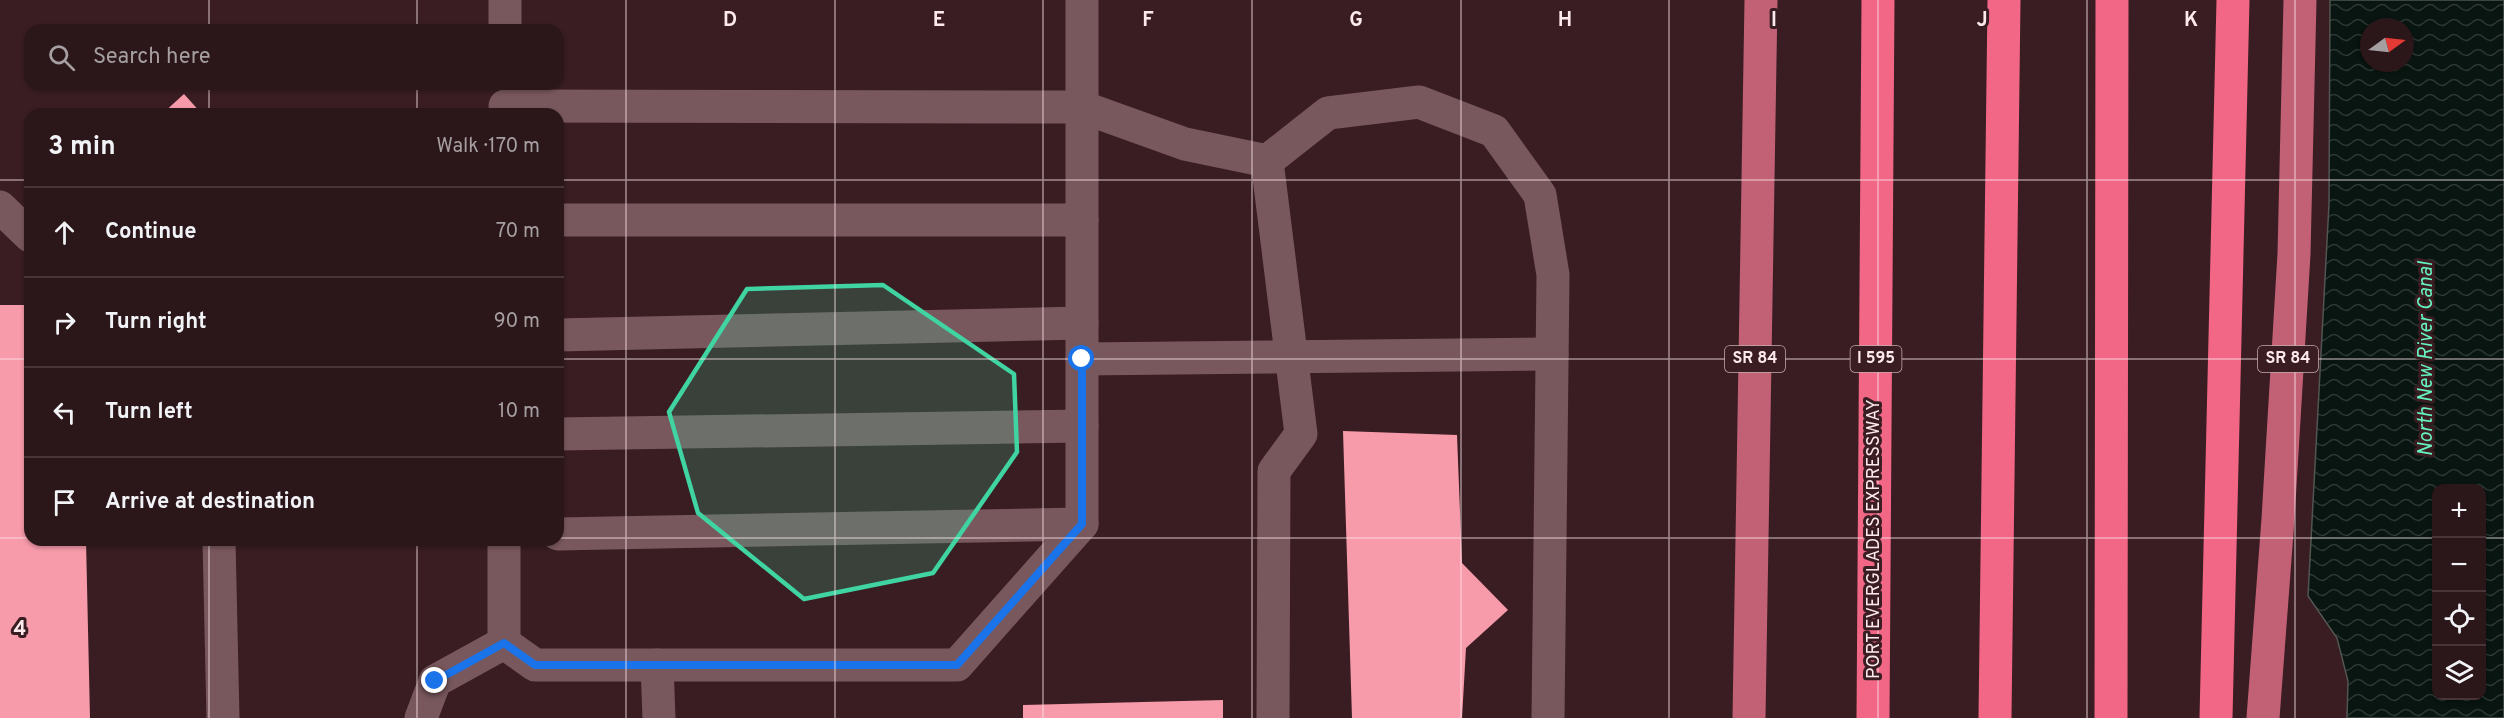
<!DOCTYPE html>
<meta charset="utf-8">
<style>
:root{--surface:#2b161a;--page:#331f23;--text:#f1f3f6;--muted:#a69fa2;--line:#473539}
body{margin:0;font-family:Overpass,sans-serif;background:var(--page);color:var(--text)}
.controls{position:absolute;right:18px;bottom:18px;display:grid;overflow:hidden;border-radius:12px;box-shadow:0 2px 4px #0004}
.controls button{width:54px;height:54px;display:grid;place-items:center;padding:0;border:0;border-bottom:2px solid var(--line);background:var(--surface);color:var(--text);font:30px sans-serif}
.compass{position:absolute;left:2360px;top:18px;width:54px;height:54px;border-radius:50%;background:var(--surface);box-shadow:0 2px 4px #0004;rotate:75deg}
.stop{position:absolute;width:18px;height:18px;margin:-14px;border:4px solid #1a73e8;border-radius:50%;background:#fff}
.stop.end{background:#1a73e8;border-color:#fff;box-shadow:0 2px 6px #0008}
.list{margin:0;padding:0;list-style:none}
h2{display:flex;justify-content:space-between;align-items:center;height:78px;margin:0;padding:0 24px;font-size:26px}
h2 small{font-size:20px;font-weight:400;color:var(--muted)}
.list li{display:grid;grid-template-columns:39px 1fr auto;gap:18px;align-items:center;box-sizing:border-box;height:90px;padding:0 24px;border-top:2px solid var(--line)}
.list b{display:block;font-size:22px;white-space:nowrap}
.list em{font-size:20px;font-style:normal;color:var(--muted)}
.icon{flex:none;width:33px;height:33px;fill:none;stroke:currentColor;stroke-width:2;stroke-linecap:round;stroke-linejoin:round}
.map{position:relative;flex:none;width:2504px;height:718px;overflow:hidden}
.search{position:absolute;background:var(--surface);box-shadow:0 2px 4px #0004;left:24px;top:24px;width:540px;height:66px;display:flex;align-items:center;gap:15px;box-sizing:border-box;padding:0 21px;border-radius:18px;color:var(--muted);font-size:22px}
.panel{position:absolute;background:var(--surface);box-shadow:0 2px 4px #0004;left:24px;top:108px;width:540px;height:438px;border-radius:18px}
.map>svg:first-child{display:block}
.water{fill:url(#water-waves);stroke:#525552;stroke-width:1.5;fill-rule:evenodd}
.building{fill:#f79aaa}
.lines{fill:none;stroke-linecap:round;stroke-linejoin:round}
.minor{stroke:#79585d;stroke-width:33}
.major{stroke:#c26175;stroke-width:33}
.highway{stroke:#f26785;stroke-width:33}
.route{stroke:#1a73e8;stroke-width:8}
.marked{fill:#3fd4a2;fill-opacity:0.2;stroke:#3fd4a2;stroke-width:4.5;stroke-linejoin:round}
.grid{fill:none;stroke:#feeaec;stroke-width:1.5;stroke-opacity:0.55}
.labels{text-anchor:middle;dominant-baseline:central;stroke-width:6;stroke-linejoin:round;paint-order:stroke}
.shield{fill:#391d22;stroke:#c3acaf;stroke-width:1.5}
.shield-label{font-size:16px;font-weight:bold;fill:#feeaec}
.street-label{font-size:18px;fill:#feeaec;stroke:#391d22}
.water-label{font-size:20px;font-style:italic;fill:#66f2bf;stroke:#391d22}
.grid-label{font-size:20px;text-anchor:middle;font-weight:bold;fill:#feeaec;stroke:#391d22;stroke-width:6;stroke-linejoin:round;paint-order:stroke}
</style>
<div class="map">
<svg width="2504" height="718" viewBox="0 0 2504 718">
<defs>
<pattern id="water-waves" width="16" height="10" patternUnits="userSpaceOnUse" patternTransform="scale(1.5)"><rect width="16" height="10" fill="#081510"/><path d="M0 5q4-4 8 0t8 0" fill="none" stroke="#2d3733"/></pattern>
</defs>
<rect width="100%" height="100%" fill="#391d22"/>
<path class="water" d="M2330 0H2504V718H2347L2348 681 2337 638 2308 596 2329 204ZM2369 27H2405V63H2369ZM2436 488H2482V696H2436Z"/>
<g class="building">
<path d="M184 94 202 114H162Z"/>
<path d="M0 305H30V540H86L90 718H0Z"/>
<path d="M1343 431 1457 435 1462 563 1508 610 1466 648 1462 718H1352Z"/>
<path d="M1223 700V718H1023V705Z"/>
</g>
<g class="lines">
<g class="minor">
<path d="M505 0V30"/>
<path d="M505 106 1082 107 1185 144 1267 161"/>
<path d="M1267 161 1328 113 1419 102 1494 131 1540 195 1553 275 1548 718"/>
<path d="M1267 161 1301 434 1274 471 1273 718"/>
<path d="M0 207 30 236"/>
<path d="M558 220H1082"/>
<path d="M558 335 1082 323"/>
<path d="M1082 359 1552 354"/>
<path d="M558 434 1082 426"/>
<path d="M558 534 1082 524"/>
<path d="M219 540 223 718"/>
<path d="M504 540V643L535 665H957L1082 524V0"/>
<path d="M657 665 659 718"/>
<path d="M421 718 435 681 504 643"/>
</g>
<g class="major">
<path d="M1749 718 1761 0"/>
<path d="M2263 718 2278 519 2294 254 2300 0"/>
</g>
<g class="highway">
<path d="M1873 718 1878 0"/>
<path d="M1995 718 2004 0"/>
<path d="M2111 718 2112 0"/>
<path d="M2216 718 2233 0"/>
</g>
</g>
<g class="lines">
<path class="route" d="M435 681 504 643 535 665H957L1082 524V359"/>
</g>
<path class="marked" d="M883 285 1014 374 1017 452 933 573 804 599 698 513 669 412 747 289Z"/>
<path class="grid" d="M209 0V30M417 0V30M626 0V718M835 0V718M1043 0V718M1252 0V718M1461 0V718M1669 0V718M1878 0V718M2087 0V718M2295 0V718M209 84V114M417 84V114M0 180H30M558 180H2504M0 359H30M558 359H2504M0 538H30M558 538H2436M2482 538H2504M209 540V718M417 540V718"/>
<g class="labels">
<g class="shield">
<rect x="1725" y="346" width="60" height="26" rx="4.5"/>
<rect x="1850.5" y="346" width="51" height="26" rx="4.5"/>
<rect x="2258" y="346" width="60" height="26" rx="4.5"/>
</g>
<g class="shield-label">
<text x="1755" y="359">SR 84</text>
<text x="1876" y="359">I 595</text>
<text x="2288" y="359">SR 84</text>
</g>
<g class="street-label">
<text transform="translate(1874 539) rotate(-90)">PORT EVERGLADES EXPRESSWAY</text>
</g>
<g class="water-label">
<text transform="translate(2427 359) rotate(-90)">North New River Canal</text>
</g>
</g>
<g class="grid-label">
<text x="730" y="26">D</text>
<text x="939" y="26">E</text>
<text x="1148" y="26">F</text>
<text x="1356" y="26">G</text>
<text x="1565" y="26">H</text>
<text x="1774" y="26">I</text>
<text x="1982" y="26">J</text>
<text x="2191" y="26">K</text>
<text x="20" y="635">4</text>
</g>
</svg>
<div class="controls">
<button>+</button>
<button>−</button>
<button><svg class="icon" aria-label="locate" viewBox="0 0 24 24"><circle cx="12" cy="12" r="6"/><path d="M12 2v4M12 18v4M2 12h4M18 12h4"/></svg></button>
<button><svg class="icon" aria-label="layers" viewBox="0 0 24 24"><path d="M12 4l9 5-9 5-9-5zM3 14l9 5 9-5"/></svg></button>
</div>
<svg class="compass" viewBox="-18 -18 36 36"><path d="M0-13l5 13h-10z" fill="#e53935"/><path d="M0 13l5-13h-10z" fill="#a69fa2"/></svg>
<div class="stop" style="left:1082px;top:359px"></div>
<div class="stop end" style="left:435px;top:681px"></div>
<div class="search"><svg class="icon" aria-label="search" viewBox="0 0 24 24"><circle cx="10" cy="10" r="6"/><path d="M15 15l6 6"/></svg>Search here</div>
<section class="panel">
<h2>3 min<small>Walk · 170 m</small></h2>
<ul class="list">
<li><svg class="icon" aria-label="ahead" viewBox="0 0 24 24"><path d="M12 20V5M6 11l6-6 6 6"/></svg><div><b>Continue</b></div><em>70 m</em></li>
<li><svg class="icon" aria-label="right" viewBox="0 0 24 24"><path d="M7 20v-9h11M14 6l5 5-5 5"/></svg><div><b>Turn right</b></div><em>90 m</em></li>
<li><svg class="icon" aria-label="left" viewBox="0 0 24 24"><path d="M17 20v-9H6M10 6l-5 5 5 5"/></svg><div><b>Turn left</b></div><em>10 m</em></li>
<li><svg class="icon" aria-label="arrive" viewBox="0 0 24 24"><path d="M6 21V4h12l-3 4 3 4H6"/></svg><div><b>Arrive at destination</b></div></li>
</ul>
</section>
</div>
